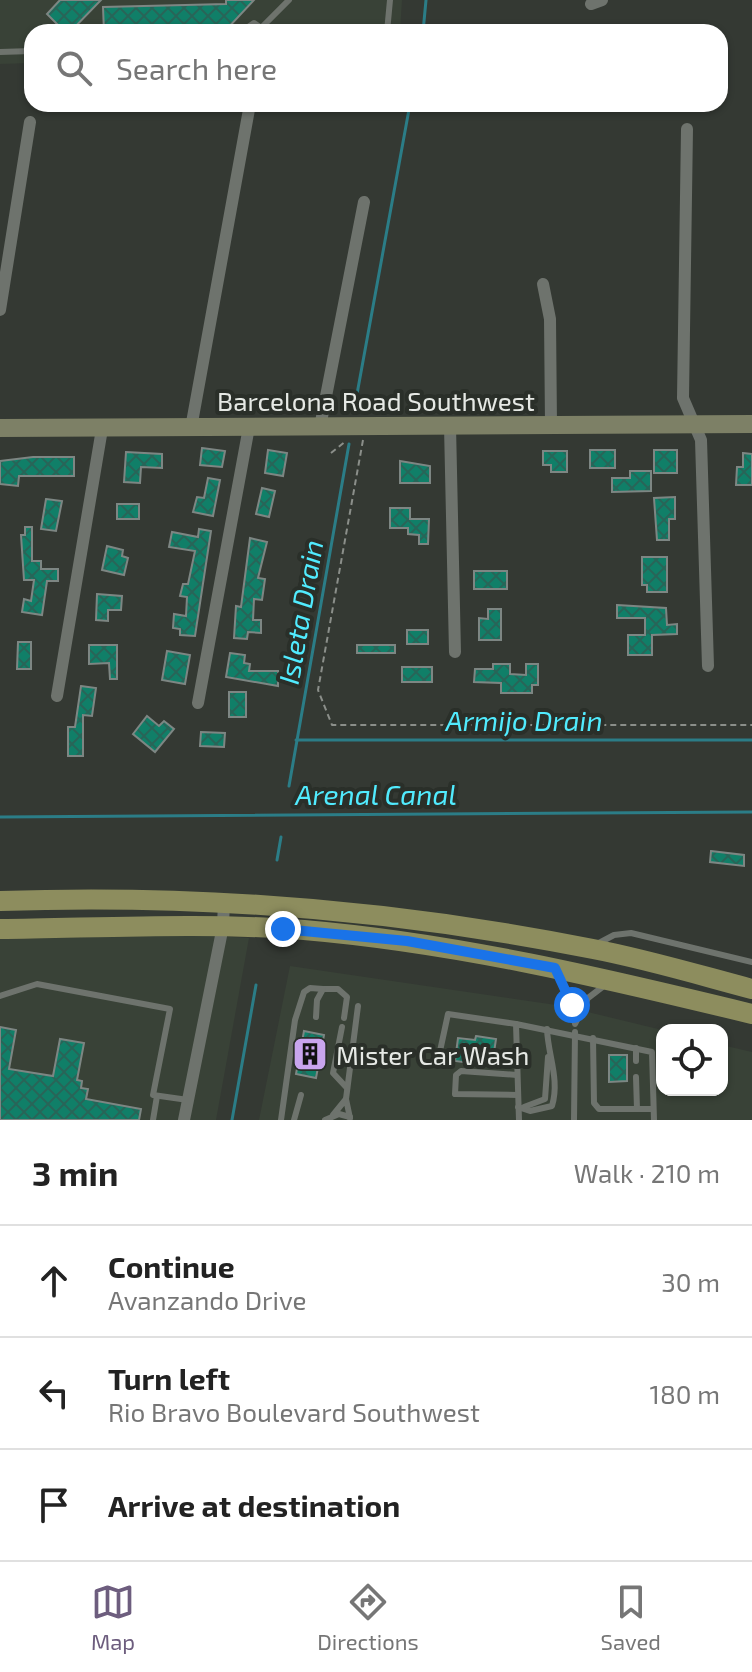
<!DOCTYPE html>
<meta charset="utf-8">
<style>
:root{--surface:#fff;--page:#f6f6f6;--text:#222;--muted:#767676;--line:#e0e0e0;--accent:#6d5d7e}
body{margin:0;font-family:"Exo 2",sans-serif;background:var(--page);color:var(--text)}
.controls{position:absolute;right:24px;bottom:24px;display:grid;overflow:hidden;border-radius:16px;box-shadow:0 2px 6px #0004}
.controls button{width:72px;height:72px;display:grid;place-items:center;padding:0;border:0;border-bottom:2px solid var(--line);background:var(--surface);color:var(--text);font:40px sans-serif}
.stop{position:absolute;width:24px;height:24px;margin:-18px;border:6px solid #1a73e8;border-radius:50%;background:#fff}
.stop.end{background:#1a73e8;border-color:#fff;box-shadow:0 2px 8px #0008}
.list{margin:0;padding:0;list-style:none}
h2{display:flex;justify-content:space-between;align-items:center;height:104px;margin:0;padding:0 32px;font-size:34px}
h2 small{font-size:26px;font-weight:400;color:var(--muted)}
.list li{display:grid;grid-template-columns:52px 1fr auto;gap:24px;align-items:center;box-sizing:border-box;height:112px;padding:0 32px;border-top:2px solid var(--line)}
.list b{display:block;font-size:30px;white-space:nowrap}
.list p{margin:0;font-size:26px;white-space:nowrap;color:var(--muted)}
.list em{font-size:26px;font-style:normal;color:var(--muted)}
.icon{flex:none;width:44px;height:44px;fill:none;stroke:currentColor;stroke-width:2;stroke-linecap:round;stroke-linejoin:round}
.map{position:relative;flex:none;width:752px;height:1120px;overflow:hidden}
.search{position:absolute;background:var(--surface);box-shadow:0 2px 6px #0004;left:24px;right:24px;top:24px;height:88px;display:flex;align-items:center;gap:20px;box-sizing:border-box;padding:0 28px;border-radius:24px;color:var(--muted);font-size:30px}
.sheet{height:440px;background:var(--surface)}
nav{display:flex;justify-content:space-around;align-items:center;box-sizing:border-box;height:112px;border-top:2px solid var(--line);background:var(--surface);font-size:22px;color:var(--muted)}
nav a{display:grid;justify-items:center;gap:4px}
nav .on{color:var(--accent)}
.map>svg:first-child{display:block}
.built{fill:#394237}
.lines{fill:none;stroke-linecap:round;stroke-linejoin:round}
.stream{stroke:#2b7d87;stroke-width:3}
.building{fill:url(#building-cross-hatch);stroke:#7d8683;stroke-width:2}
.path{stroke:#8b8f8a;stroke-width:2;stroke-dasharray:6 4;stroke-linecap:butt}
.lane{stroke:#6e736d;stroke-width:6}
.street{stroke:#6e736d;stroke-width:12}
.secondary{stroke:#7d8066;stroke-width:18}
.primary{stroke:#8d8d5e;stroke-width:20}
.route{stroke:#1a73e8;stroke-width:10}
.labels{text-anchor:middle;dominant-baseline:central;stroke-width:8;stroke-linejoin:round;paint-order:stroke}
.street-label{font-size:26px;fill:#e6e9e5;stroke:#2a2f29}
.poi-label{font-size:26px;fill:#e6e9e5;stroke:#2a2f29;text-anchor:start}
.water-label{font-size:28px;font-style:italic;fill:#51ebfe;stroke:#2a2f29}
</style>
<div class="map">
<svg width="752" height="1120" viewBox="0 0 752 1120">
<defs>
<pattern id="building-cross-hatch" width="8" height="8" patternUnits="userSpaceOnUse" patternTransform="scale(2)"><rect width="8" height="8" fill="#107f68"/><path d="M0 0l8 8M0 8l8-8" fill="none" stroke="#286558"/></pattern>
</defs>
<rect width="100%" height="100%" fill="#343933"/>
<g class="built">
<path d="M0 0H402L400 32H32V63L0 64Z"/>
<path d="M199 935 249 938 216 1120H0V939Z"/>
<path d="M290 966 563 1006 662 1030V1090H722V1045L752 1052V1120H259Z"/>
</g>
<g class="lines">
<g class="stream">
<path d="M423 32 426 0"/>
<path d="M355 405 410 104"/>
<path d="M296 740H752"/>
<path d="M289 786 349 444"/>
<path d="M0 817 752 812"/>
<path d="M277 860 281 837"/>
<path d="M232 1120 256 985"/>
</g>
</g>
<g class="building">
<path d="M60 0H101L70 32H65L47 14Z"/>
<path d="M226 0H254L226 30 104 32 103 7 226 4Z"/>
<path d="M202 448 225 451 222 467 200 465Z"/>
<path d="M268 450 287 453 283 476 265 473Z"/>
<rect x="590" y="450" width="25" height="18"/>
<rect x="654" y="450" width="23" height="23"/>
<path d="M543 451H567V472H551V465H543Z"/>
<path d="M126 452 162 454V468L141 467 140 483 124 482Z"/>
<path d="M743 453 752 454V485H736L737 467H743Z"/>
<path d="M33 457H74V476H19L18 486 0 484V461Z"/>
<path d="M400 461 430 466V483H400Z"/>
<path d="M630 471H651V491L612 492V478H630Z"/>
<path d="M208 478 220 480 213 516 193 512 197 497 204 498Z"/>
<path d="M262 488 275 491 269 517 256 514Z"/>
<path d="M675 497V519H669V540H657L654 498Z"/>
<path d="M46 499 62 501 56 531 41 529Z"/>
<rect x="117" y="504" width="22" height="15"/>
<path d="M390 508H410V519H429L428 544H419V535L408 534V528H390Z"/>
<path d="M25 527H32V561H41V569H58V581H47L42 615 22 612 24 599 31 601 34 580H24L21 535H25Z"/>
<path d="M199 529 211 531 195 636 180 635V629L173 628 174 614 186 616 187 597 180 596 183 584H188L195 551 169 547 172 532 198 537Z"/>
<path d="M250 538 267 542 258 578 265 579 262 600 254 599 253 620H261V633L248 632 247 639 234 638 236 606 241 607Z"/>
<path d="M107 546 123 550 122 556 128 558 124 575 102 570Z"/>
<path d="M642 557H667V592H647V585H642Z"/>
<rect x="474" y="571" width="33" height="18"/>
<path d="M97 594 122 596 121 610H108V621L96 620Z"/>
<path d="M617 605 666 608 667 625 677 624V634L652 635V655H628V635H645V618H617Z"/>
<path d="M488 609H501V640H479V618L488 619Z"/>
<rect x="407" y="630" width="21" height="14"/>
<path d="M18 642H31V669H17Z"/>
<path d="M89 645H117V679H110L109 663 89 664Z"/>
<rect x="357" y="645" width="38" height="8"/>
<path d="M167 651 190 655 185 684 162 680Z"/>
<path d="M230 653 245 655 244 663 250 664 249 671H278V686L226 677Z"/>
<path d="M493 664H510V674L526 675V664H538V685H532V693H501V683L474 682 475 669H493Z"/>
<rect x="402" y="667" width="30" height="15"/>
<path d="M81 686 96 688 92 716 83 715V756H68V727H75Z"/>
<rect x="229" y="692" width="17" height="25"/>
<path d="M147 716 159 726 164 721 174 729 155 752 133 734Z"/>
<path d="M201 732 225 733 224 747 200 746Z"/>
<path d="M711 851 744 855V866L710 862Z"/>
<path d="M0 1027 16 1030 9 1069 53 1076 60 1039 84 1043 77 1080 82 1081 81 1088 88 1089 86 1099 141 1109 139 1120H0Z"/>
<path d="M304 1031 324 1035 316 1078 296 1074Z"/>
<path d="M476 1036 496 1039 492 1066 455 1061 458 1038 475 1040Z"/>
<path d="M609 1055H627V1081L609 1082Z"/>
</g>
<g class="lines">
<g class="path">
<path d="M363 440 318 690 332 725H752"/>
<path d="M331 453 346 441"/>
</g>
<g class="lane">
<path d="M263 26 289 0"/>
<path d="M241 32 254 23 267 32"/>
<path d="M387 32 390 0"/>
<path d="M0 52 32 51"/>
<path d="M597 944 614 935 631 933 752 962"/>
<path d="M558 974 572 1000 575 1024 588 998 605 985"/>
<path d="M0 996 37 984 170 1009 153 1095 188 1100"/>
<path d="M316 1017 317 1000 323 989H338L347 997 344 1018"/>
<path d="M342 1027 333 1073 347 1088"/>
<path d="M593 1038 594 1103 599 1109H653"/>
<path d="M636 1048V1061"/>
<path d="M437 1065 448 1014 516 1024"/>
<path d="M517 1075 461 1071 456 1075 455 1094 518 1095"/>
<path d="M636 1077 637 1109"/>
<path d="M346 1099 358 1006"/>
<path d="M518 1107 530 1111 552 1106C560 1079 548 1056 547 1029"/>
<path d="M524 1107 545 1099 548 1057"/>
<path d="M333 1115 346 1099 350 1118"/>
<path d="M153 1120 157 1096"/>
<path d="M281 1120 295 1020 304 992 310 988 323 989"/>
<path d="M294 1120 301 1095"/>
<path d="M325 1120 339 1114 350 1117"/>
<path d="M519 1120 516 1024 652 1052 654 1120"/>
<path d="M574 1120 575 1032"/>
</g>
<g class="street">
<path d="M591 4 602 0"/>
<path d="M687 129 683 398 701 440 708 666"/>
<path d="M543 284 550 319 551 425"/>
<path d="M0 310 30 122"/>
<path d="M450 426 455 652"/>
<path d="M320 427 364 202"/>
<path d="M191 428 250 104"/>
<path d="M57 696 102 429"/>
<path d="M198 703 249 427"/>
<path d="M184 1120 223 926 224 901"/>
</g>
<path class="secondary" d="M0 428 752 424"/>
<g class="primary">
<path d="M0 901C199 894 397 910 593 949 646 959 699 975 752 989"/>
<path d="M0 929C101 928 203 922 304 930 456 943 604 978 752 1014"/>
</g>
</g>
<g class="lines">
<path class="route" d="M283 929 407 941 555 968 572 1005"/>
</g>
<defs>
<g id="building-square" transform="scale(1.8)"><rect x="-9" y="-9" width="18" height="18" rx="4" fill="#c9a5ee" stroke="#2a2f29"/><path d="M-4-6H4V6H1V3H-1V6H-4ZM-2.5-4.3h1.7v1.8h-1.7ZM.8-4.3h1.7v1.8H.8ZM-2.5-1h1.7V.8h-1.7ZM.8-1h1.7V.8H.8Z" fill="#111"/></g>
</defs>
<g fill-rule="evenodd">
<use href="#building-square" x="310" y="1054"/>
</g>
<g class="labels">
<g class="street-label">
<text x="376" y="400">Barcelona Road Southwest</text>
</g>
<g class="poi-label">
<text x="336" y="1054">Mister Car Wash</text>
</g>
<g class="water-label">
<text transform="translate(300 612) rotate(-80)">Isleta Drain</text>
<text x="524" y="720">Armijo Drain</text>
<text x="376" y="794">Arenal Canal</text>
</g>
</g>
</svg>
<div class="controls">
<button><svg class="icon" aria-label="locate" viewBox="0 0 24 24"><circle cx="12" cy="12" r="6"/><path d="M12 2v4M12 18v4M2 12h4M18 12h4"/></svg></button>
</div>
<div class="stop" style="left:572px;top:1005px"></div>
<div class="stop end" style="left:283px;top:929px"></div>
<div class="search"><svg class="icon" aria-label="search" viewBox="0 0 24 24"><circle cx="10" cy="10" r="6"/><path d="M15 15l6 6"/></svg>Search here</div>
</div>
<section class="sheet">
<h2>3 min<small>Walk · 210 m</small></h2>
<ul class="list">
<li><svg class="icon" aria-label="ahead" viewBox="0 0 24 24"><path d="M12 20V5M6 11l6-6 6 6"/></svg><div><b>Continue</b><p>Avanzando Drive</p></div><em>30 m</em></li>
<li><svg class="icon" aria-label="left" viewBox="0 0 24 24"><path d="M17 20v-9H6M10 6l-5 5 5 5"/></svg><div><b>Turn left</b><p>Rio Bravo Boulevard Southwest</p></div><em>180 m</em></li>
<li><svg class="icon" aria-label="arrive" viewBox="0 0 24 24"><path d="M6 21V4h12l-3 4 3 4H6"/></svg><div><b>Arrive at destination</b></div></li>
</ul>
</section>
<nav>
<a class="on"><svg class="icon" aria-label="map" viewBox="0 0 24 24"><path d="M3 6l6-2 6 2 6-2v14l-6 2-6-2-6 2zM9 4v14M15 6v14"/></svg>Map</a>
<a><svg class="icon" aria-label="directions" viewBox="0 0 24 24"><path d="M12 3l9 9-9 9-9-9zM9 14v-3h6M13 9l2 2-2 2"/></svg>Directions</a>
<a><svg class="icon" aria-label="saved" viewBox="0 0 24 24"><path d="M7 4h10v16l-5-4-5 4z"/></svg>Saved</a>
</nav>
